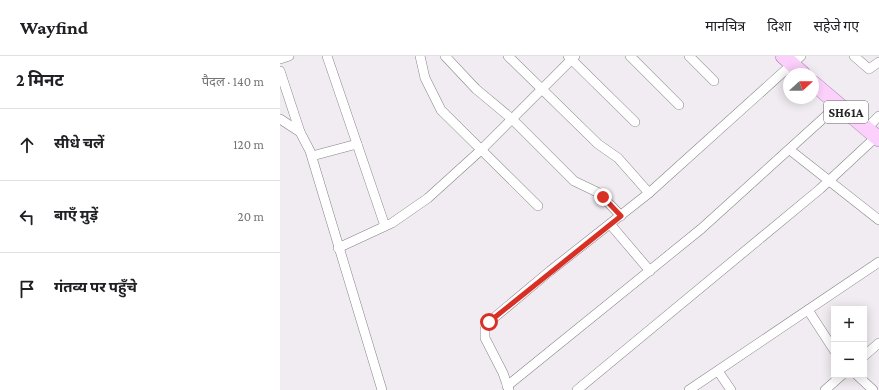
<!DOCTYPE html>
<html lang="hi">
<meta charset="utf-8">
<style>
:root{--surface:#fff;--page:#f6f6f6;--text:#202124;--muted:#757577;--line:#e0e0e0}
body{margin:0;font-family:"Crimson Pro","Noto Sans Devanagari",serif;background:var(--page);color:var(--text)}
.controls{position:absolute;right:12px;bottom:12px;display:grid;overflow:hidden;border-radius:0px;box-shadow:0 2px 10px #0003}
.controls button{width:36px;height:36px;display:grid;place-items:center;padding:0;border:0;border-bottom:1px solid var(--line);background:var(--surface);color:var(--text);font:20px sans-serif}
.compass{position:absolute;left:503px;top:12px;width:36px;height:36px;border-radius:50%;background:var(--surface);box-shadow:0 2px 10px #0003;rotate:69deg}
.stop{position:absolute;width:12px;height:12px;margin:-9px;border:3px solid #d93025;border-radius:50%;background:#fff}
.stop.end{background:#d93025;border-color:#fff;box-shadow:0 1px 4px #0008}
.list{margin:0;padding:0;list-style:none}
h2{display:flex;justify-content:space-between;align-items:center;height:52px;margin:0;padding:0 16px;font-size:17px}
h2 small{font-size:13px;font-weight:400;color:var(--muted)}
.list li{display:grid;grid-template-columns:26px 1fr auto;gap:12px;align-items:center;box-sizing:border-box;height:72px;padding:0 16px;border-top:1px solid var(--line)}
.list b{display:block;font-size:15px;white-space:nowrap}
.list em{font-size:13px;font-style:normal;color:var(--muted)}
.icon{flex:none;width:22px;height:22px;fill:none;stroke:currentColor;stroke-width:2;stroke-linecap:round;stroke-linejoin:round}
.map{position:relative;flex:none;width:599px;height:334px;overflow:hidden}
header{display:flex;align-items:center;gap:24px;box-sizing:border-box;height:56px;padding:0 20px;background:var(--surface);border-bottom:1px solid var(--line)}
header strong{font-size:19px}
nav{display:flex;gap:22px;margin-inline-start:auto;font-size:14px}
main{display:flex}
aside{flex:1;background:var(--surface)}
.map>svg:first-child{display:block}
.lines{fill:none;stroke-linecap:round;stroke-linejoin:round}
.minor-casing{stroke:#878287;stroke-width:10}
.primary-casing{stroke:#ae80af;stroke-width:16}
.minor{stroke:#fff;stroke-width:9}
.primary{stroke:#fbd0fb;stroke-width:15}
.route{stroke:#d93025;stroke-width:5}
.labels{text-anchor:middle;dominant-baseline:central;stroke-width:4;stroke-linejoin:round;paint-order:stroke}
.shield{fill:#fff;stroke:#676667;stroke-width:1}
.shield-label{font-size:13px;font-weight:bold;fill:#262426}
</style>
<header>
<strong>Wayfind</strong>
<nav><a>मानचित्र</a><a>दिशा</a><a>सहेजे गए</a></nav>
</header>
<main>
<aside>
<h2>2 मिनट<small>पैदल · 140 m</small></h2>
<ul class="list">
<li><svg class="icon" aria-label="ahead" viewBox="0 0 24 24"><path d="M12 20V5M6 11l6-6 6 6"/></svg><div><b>सीधे चलें</b></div><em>120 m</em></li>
<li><svg class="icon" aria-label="left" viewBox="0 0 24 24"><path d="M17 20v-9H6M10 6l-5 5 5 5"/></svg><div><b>बाएँ मुड़ें</b></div><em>20 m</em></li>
<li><svg class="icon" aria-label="arrive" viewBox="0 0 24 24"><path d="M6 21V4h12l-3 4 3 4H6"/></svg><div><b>गंतव्य पर पहुँचे</b></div></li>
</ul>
</aside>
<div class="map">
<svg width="599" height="334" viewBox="0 0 599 334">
<rect width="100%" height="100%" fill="#f1ecf1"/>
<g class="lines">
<g class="minor-casing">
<g id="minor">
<path d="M47 0 105 170"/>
<path d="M140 0 145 22 161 54 258 150"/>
<path d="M165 0 196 33 232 63 294 125 319 137 341 160"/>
<path d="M228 0 318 88 338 102 369 137"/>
<path d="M288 0 355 66"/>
<path d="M350 0 399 49"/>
<path d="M409 0 434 25"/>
<path d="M574 0 589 13 599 6"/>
<path d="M0 3 9 0"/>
<path d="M0 15 20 76"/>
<path d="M0 63 20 76 30 95 102 334"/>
<path d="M586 73 599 60"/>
<path d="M510 94 599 164"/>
<path d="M32 100 77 88"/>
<path d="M330 168 370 215"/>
<path d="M58 192 112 167 148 142 201 94 295 0"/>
<path d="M528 254 554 294"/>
<path d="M584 300 599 287"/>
<path d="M438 315 451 334"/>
<path d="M577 319 593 334"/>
<path d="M227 330 421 173 558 49"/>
<path d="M229 334 223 317 205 282V273L209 266 270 215 369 137 521 0"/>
<path d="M297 334 540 133 596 81"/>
<path d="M409 334 599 206"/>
<path d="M545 334 562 319"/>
</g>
</g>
<g class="primary-casing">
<g id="primary">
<path d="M503 0 523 18"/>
<path d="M533 27 599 83"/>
</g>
</g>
<use href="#minor" class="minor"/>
<use href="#primary" class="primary"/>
</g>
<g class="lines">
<path class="route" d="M209 266 341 160 323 141"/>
</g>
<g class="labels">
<rect class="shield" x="544" y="45" width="44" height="22" rx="3"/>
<g class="shield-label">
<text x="566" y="56">SH61A</text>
</g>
</g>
</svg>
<div class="controls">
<button>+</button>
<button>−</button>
</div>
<svg class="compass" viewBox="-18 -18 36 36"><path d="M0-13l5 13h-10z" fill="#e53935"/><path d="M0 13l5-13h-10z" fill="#757577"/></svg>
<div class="stop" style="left:209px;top:266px"></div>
<div class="stop end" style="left:323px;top:141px"></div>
</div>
</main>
